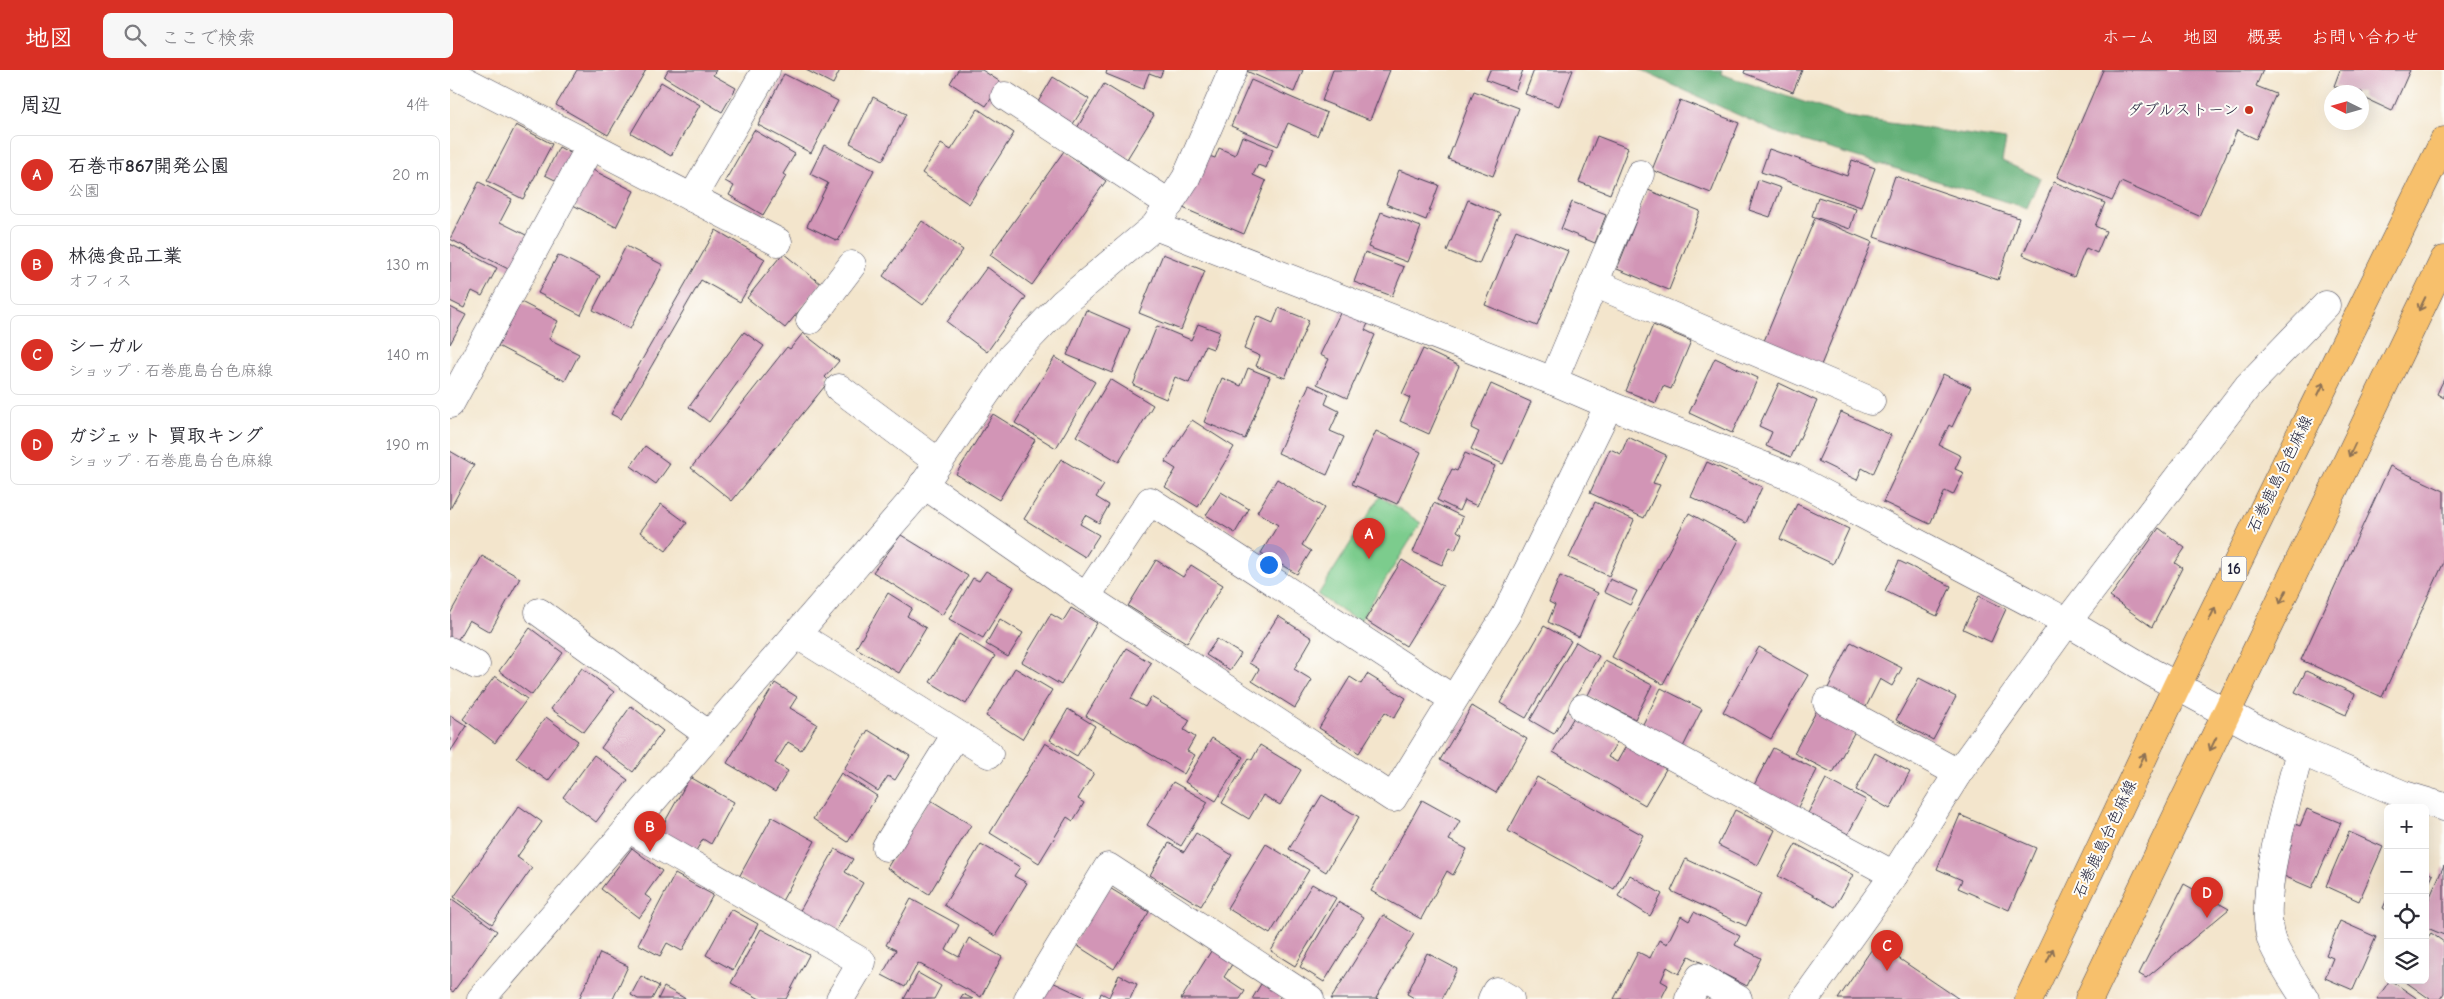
<!DOCTYPE html>
<html lang="ja">
<meta charset="utf-8">
<style>
:root{--surface:#fff;--page:#f7f7f7;--text:#2b2b33;--muted:#7c7c81;--line:#e1e1e2;--accent:#d93025}
body{margin:0;font-family:"Comic Neue","Klee One",sans-serif;background:var(--page);color:var(--text)}
.controls{position:absolute;right:15px;bottom:15px;display:grid;overflow:hidden;border-radius:8px;box-shadow:0 5px 20px #0002}
.controls button{width:45px;height:45px;display:grid;place-items:center;padding:0;border:0;border-bottom:1px solid var(--line);background:var(--surface);color:var(--text);font:25px sans-serif}
.compass{position:absolute;left:1874px;top:15px;width:45px;height:45px;border-radius:50%;background:var(--surface);box-shadow:0 5px 20px #0002;rotate:275deg}
.you{position:absolute;left:818px;top:494px;width:18px;height:18px;margin:-12px;border:4px solid #fff;border-radius:50%;background:#1a73e8;box-shadow:0 0 0 8px #1a73e833}
.badge{display:grid;place-items:center;width:32px;height:32px;border-radius:50%;background:var(--accent);color:#fff;font-size:16px;font-weight:700}
.pin{position:absolute;translate:-50% -41px;filter:drop-shadow(0 1px 2px #0008)}
.pin::after{content:'';position:absolute;top:26px;width:18px;height:15px;background:inherit;clip-path:polygon(0 0,100% 0,50% 100%)}
.list{margin:0;padding:0;list-style:none}
h2{display:flex;justify-content:space-between;align-items:center;height:65px;margin:0;padding:0 20px;font-size:21px}
h2 small{font-size:16px;font-weight:400;color:var(--muted)}
.list li{display:grid;grid-template-columns:32px 1fr auto;gap:15px;align-items:center;box-sizing:border-box;height:80px;margin:0 10px 10px;padding:0 10px;border:1px solid var(--line);border-radius:8px}
.list b{display:block;font-size:19px;white-space:nowrap}
.list p{margin:0;font-size:16px;white-space:nowrap;color:var(--muted)}
.list em{font-size:16px;font-style:normal;color:var(--muted)}
.icon{flex:none;width:28px;height:28px;fill:none;stroke:currentColor;stroke-width:2;stroke-linecap:round;stroke-linejoin:round}
.map{position:relative;flex:none;width:1994px;height:929px;overflow:hidden}
header{display:flex;align-items:center;gap:30px;box-sizing:border-box;height:70px;padding:0 25px;background:var(--accent);color:#fff}
header strong{font-size:24px}
nav{display:flex;gap:28px;margin-inline-start:auto;font-size:18px}
.search{width:350px;height:45px;background:var(--page);display:flex;align-items:center;gap:12px;box-sizing:border-box;padding:0 18px;border-radius:8px;color:var(--muted);font-size:19px}
main{display:flex}
aside{flex:1;background:var(--surface)}
.map>svg:first-child{display:block}
.green{fill:#7bcc8d;stroke:#4e7764}
.forest{fill:#64b078;stroke:#43695a}
.building{fill:#d295b6}
.lines{fill:none;stroke-linecap:round;stroke-linejoin:round}
.minor-casing{stroke:#413f51;stroke-width:29}
.major-casing{stroke:#413f51;stroke-width:29}
.minor{stroke:#fff;stroke-width:28}
.major{stroke:#f7c06c;stroke-width:28}
.oneway{stroke:#8c7154}
.poi-dot{fill:#c8321e;stroke:#fdfcf7;stroke-width:2}
.labels{text-anchor:middle;dominant-baseline:central;stroke-width:4;stroke-linejoin:round;paint-order:stroke}
.shield{fill:#fdfcf7;stroke:#646373;stroke-width:1}
.shield-label{font-size:15px;font-weight:bold;fill:#22223b}
.poi-label{font-size:16px;fill:#22223b;stroke:#fdfcf7;text-anchor:end}
.street-label{font-size:16px;fill:#22223b;stroke:#fdfcf7}
</style>
<header>
<strong>地図</strong>
<div class="search"><svg class="icon" aria-label="search" viewBox="0 0 24 24"><circle cx="10" cy="10" r="6"/><path d="M15 15l6 6"/></svg>ここで検索</div>
<nav><a>ホーム</a><a>地図</a><a>概要</a><a>お問い合わせ</a></nav>
</header>
<main>
<aside>
<h2>周辺<small>4件</small></h2>
<ul class="list">
<li><span class="badge">A</span><div><b>石巻市867開発公園</b><p>公園</p></div><em>20 m</em></li>
<li><span class="badge">B</span><div><b>林徳食品工業</b><p>オフィス</p></div><em>130 m</em></li>
<li><span class="badge">C</span><div><b>シーガル</b><p>ショップ · 石巻鹿島台色麻線</p></div><em>140 m</em></li>
<li><span class="badge">D</span><div><b>ガジェット 買取キング</b><p>ショップ · 石巻鹿島台色麻線</p></div><em>190 m</em></li>
</ul>
</aside>
<div class="map">
<svg width="1994" height="929" viewBox="0 0 1994 929">
<rect width="100%" height="100%" fill="#fdfcf7"/>
<filter id="ink" filterUnits="userSpaceOnUse"><feTurbulence type="fractalNoise" baseFrequency=".02" numOctaves="2"/><feDisplacementMap in="SourceGraphic" scale="10" xChannelSelector="R" yChannelSelector="G"/><feConvolveMatrix kernelMatrix="1 2 1 2 8 2 1 2 1" color-interpolation-filters="sRGB"/></filter>
<filter id="wash" filterUnits="userSpaceOnUse"><feTurbulence type="fractalNoise" baseFrequency=".0096" numOctaves="4" result="noise"/><feDisplacementMap in="SourceGraphic" scale="20" xChannelSelector="R" yChannelSelector="G"/><feGaussianBlur stdDeviation="1.12" result="paint"/><feColorMatrix in="noise" values="0 0 0 0 0 0 0 0 0 0 0 0 0 0 0 0 0 1.4 0 .05"/><feComposite in="paint" operator="in"/></filter>
<g filter="url(#wash)">
<rect width="100%" height="100%" fill="#f3e5cc"/>
<path class="green" d="M930 426 971 453 909 552 868 525Z"/>
<path class="forest" d="M1190 0H1272L1271 4 1398 47 1556 70 1552 91 1590 108 1577 138 1330 64Z"/>
<g id="blocks">
<g class="building">
<path d="M127 0H196L158 65 106 35Z"/>
<path d="M218 0H266L263 5 286 18 272 42 214 7Z"/>
<path d="M356 0H390L383 14Z"/>
<path d="M508 0H532L552 13 536 36 500 13Z"/>
<path d="M657 0H713L710 7 699 3 693 19 656 4Z"/>
<path d="M794 0H853L844 22Z"/>
<path d="M883 0H940L920 50 872 31Z"/>
<path d="M1040 0H1073L1065 21 1036 10Z"/>
<path d="M1084 0H1123L1109 36 1075 24Z"/>
<path d="M1295 0H1352L1343 22 1294 3Z"/>
<path d="M1653 0H1813L1806 16 1826 24 1806 69 1787 60 1749 146 1671 112 1662 131 1607 107Z"/>
<path d="M1890 0H1960L1942 41 1912 27V22H1900L1884 16Z"/>
<path d="M334 4 388 31 361 83 308 55Z"/>
<path d="M603 7 639 29 623 54 588 32Z"/>
<path d="M801 10 877 43 867 66 838 53 828 76 781 56Z"/>
<path d="M211 12 250 35 221 86 181 63Z"/>
<path d="M654 14 704 45 677 89 627 58Z"/>
<path d="M1024 21 1069 38 1043 106 998 89Z"/>
<path d="M423 27 456 44 433 90 400 73Z"/>
<path d="M1230 30 1289 53 1261 123 1202 100Z"/>
<path d="M528 39 564 63 519 134 472 103 491 74 501 80Z"/>
<path d="M66 55 102 74 73 129 37 111Z"/>
<path d="M304 60 345 84 333 104 336 106 313 145 279 125 284 116 275 111Z"/>
<path d="M792 66 823 79 816 98 808 95 803 105 816 111 794 164 733 138 756 85 765 88 769 78 785 85Z"/>
<path d="M1147 66 1178 78 1160 124 1129 112Z"/>
<path d="M374 75 424 100 388 171 357 156 378 113 360 104Z"/>
<path d="M109 77 126 86 111 113 95 105Z"/>
<path d="M1319 79 1397 106 1402 90 1425 98 1411 137 1311 102Z"/>
<path d="M614 81 656 111 582 215 540 185Z"/>
<path d="M135 96 184 121 166 157 117 132Z"/>
<path d="M949 100 989 115 976 150 936 134Z"/>
<path d="M1445 106 1569 148 1548 210 1424 167Z"/>
<path d="M1308 110 1331 118 1320 147 1299 140Z"/>
<path d="M29 112 62 129 50 152 80 167 62 201 0 169Z"/>
<path d="M1604 112 1655 133 1645 156 1656 161 1647 183 1636 178 1624 207 1573 185Z"/>
<path d="M1198 120 1250 141 1219 220 1167 199Z"/>
<path d="M1368 127 1406 139 1400 159 1362 146Z"/>
<path d="M1018 130 1050 144 1029 194 997 181Z"/>
<path d="M1122 132 1156 145 1145 173 1111 159Z"/>
<path d="M931 142 971 157 957 192 918 177Z"/>
<path d="M1365 148 1422 172 1371 295 1314 271Z"/>
<path d="M472 151 513 180 473 235 433 206Z"/>
<path d="M266 160 315 189 290 232 251 210 171 349 161 344Z"/>
<path d="M1066 160 1118 181 1087 256 1035 235Z"/>
<path d="M0 174 47 198 32 226 22 221 14 238 0 231Z"/>
<path d="M176 176 213 195 180 259 143 240Z"/>
<path d="M915 182 954 197 942 226 904 212Z"/>
<path d="M333 183 371 214 335 258 297 228Z"/>
<path d="M713 184 755 201 731 260 689 243Z"/>
<path d="M108 185 150 206 131 245 88 223Z"/>
<path d="M537 197 576 227 537 282 497 252Z"/>
<path d="M71 232 108 251 99 269 129 284 115 311 48 276Z"/>
<path d="M0 237 16 245 0 274Z"/>
<path d="M893 237 920 249 915 260 925 265 897 328 867 314 879 289 870 285Z"/>
<path d="M829 238 859 250 835 308 806 296 810 286 794 279 807 246 823 253Z"/>
<path d="M636 240 680 259 662 303 617 285Z"/>
<path d="M748 254 770 262 763 279 755 276 739 313 725 307 716 329 683 315 707 256 741 270Z"/>
<path d="M1203 255 1241 271 1221 319 1213 316 1206 333 1176 321Z"/>
<path d="M294 262 314 276 259 352 239 337Z"/>
<path d="M353 263 389 291 375 307 379 311 282 431 241 398 337 277 340 279Z"/>
<path d="M973 279 1009 296 979 364 950 351 960 328 952 324Z"/>
<path d="M605 287 645 312 606 378 565 353Z"/>
<path d="M1265 288 1308 308 1282 363 1239 343Z"/>
<path d="M798 298 820 307 795 369 754 352 772 308 791 316Z"/>
<path d="M1493 304 1521 317 1502 357 1499 355 1489 375 1511 386 1505 399 1514 403 1503 425 1495 421 1480 454 1433 432Z"/>
<path d="M660 309 703 335 669 392 626 366Z"/>
<path d="M1994 309V328L1987 324Z"/>
<path d="M1329 313 1367 331 1341 387 1316 376 1322 362 1309 356Z"/>
<path d="M1041 314 1081 332 1053 394 1021 379 1029 362 1021 358Z"/>
<path d="M859 315 879 324 875 334 889 341 880 361 894 367 877 405 828 383Z"/>
<path d="M1391 342 1441 365 1423 404 1412 398 1407 410 1368 391Z"/>
<path d="M543 344 585 370 549 430 506 404Z"/>
<path d="M742 350 784 377 748 437 715 417 726 399 715 392Z"/>
<path d="M926 361 971 382 947 434 902 414Z"/>
<path d="M1178 367 1216 385 1203 413 1210 415 1194 448 1140 423 1160 379 1171 384Z"/>
<path d="M195 376 220 394 206 414 181 396Z"/>
<path d="M0 381 24 395 0 439Z"/>
<path d="M1015 383 1045 396 1027 436 1014 430 1009 441 987 430 1002 399 1007 401Z"/>
<path d="M611 389 654 415 646 427 659 435 649 453 635 445 630 454 649 465 635 487 574 449Z"/>
<path d="M1257 392 1312 417 1296 453 1241 427Z"/>
<path d="M1940 396 1994 421V492L1932 627 1851 590Z"/>
<path d="M827 409 874 438 852 475 861 481 847 504 811 483 828 455 807 442Z"/>
<path d="M771 422 799 439 785 463 756 445Z"/>
<path d="M1145 432 1184 450 1159 506 1119 488Z"/>
<path d="M984 433 1013 447 1007 461 1012 464 1005 480 1000 477 992 495 963 482Z"/>
<path d="M211 434 237 453 216 481 190 462Z"/>
<path d="M1347 434 1399 459 1383 494 1330 469Z"/>
<path d="M1239 443 1289 470 1213 614 1162 587Z"/>
<path d="M1709 458 1735 478 1725 493 1732 498 1702 557 1660 527Z"/>
<path d="M451 465 518 506 492 545 423 502Z"/>
<path d="M32 486 70 508 40 562 19 550 3 578 0 576V544Z"/>
<path d="M706 490 733 507 741 495 773 515 737 573 678 536Z"/>
<path d="M952 490 993 516 956 576 915 550Z"/>
<path d="M1449 491 1501 516 1487 546 1435 521Z"/>
<path d="M536 501 564 517 533 568 499 549 523 508 529 511Z"/>
<path d="M1110 506 1148 523 1129 567 1098 552 1105 535 1099 532Z"/>
<path d="M1160 509 1187 521 1180 535 1154 522Z"/>
<path d="M438 523 462 538 457 546 476 558 449 603 406 578Z"/>
<path d="M1529 526 1556 539 1541 572 1513 559Z"/>
<path d="M621 538 647 553 611 615 572 592 601 544 613 551Z"/>
<path d="M828 546 862 568 844 599 862 610 845 638 802 611 809 599 799 593Z"/>
<path d="M550 549 573 563 558 587 536 574Z"/>
<path d="M1094 556 1121 571 1076 648 1050 633Z"/>
<path d="M80 558 113 583 82 625 49 601Z"/>
<path d="M509 564 545 586 516 634 480 612Z"/>
<path d="M767 569 791 584 780 600 756 585Z"/>
<path d="M1126 572 1149 586 1104 664 1080 650Z"/>
<path d="M1401 572 1452 598 1442 616 1430 609 1416 637 1378 618Z"/>
<path d="M1309 577 1358 605 1321 669 1273 642Z"/>
<path d="M676 578 701 593 681 629 695 637 701 627 740 650 734 660 745 667 737 681 745 685 734 704 636 646Z"/>
<path d="M1155 591 1202 615 1185 649 1138 625Z"/>
<path d="M132 598 164 622 134 662 101 639Z"/>
<path d="M565 598 602 620 572 669 536 646Z"/>
<path d="M1856 601 1905 624 1896 645 1845 622Z"/>
<path d="M917 604 956 628 944 648 935 642 909 683 869 658 900 607 911 614Z"/>
<path d="M45 606 77 629 45 673 13 649Z"/>
<path d="M1469 608 1506 627 1483 670 1446 650Z"/>
<path d="M325 613 347 627 340 638 367 654 351 680 338 672 325 693 338 701 325 722 277 693Z"/>
<path d="M1211 618 1252 639 1233 677 1192 656Z"/>
<path d="M181 636 213 661 183 702 151 678Z"/>
<path d="M1022 636 1077 669 1046 723 990 690Z"/>
<path d="M618 639 645 656 627 686 600 670Z"/>
<path d="M1367 640 1405 661 1383 703 1344 683Z"/>
<path d="M0 645 17 656 0 682Z"/>
<path d="M96 647 128 671 98 711 66 688Z"/>
<path d="M1124 647 1167 672 1158 687 1167 692 1176 676 1216 699 1195 735 1103 682Z"/>
<path d="M418 660 460 686 445 710 438 706 428 721 394 699Z"/>
<path d="M762 668 793 687 766 731 735 712Z"/>
<path d="M595 673 644 703 628 729 634 733 623 751 617 747 589 793 540 763Z"/>
<path d="M810 675 851 700 830 735 813 725 799 749 772 733 799 688 802 690Z"/>
<path d="M1323 678 1367 700 1347 739 1303 717Z"/>
<path d="M1425 683 1460 702 1440 739 1406 720Z"/>
<path d="M144 685 178 710 146 752 113 727Z"/>
<path d="M391 703 427 726 398 772 363 749Z"/>
<path d="M240 707 284 732 261 774 253 769 244 784 208 764Z"/>
<path d="M1087 707 1193 765 1164 819 1058 761Z"/>
<path d="M1376 709 1416 730 1398 764 1358 743Z"/>
<path d="M723 712 758 732 731 776 697 755Z"/>
<path d="M872 725 909 747 876 802 839 779Z"/>
<path d="M479 729 521 755 479 824 437 798Z"/>
<path d="M972 730 1010 751 999 770 1017 779 1003 805 997 801 971 849 921 821Z"/>
<path d="M69 736 92 752 67 787 82 798 42 854 4 827Z"/>
<path d="M1857 739 1891 753 1862 818 1829 804 1842 773 1835 771 1843 753 1850 756Z"/>
<path d="M1285 740 1325 760 1308 795 1268 775Z"/>
<path d="M1510 745 1586 778 1559 840 1508 818 1512 810 1487 799Z"/>
<path d="M322 747 365 771 332 831 289 807Z"/>
<path d="M1899 762 1933 777 1909 831 1876 816Z"/>
<path d="M746 763 782 785 751 836 700 805 719 773 734 782Z"/>
<path d="M531 774 570 797 564 806 577 813 545 866 494 835Z"/>
<path d="M816 774 859 800 820 864 777 838Z"/>
<path d="M1346 774 1403 805 1385 837 1328 806Z"/>
<path d="M182 778 212 801 195 825 202 830 189 848 151 819Z"/>
<path d="M385 779 403 789 395 802 413 813 384 864 348 844Z"/>
<path d="M1236 789 1311 824 1296 856 1221 821Z"/>
<path d="M1994 795V865L1975 857V838Z"/>
<path d="M1975 801 1983 805 1975 822Z"/>
<path d="M225 804 263 825 232 881 217 873 210 886 188 874Z"/>
<path d="M1180 805 1212 824 1200 846 1168 826Z"/>
<path d="M862 814 886 828 845 896 821 881Z"/>
<path d="M1734 814 1779 839 1696 908 1689 904Z"/>
<path d="M658 817 699 842 664 899 623 873Z"/>
<path d="M1938 827V841L1933 838Z"/>
<path d="M2 829 47 861 3 922 0 920V832Z"/>
<path d="M461 829 509 855 496 880 509 887 519 868 552 887 531 927 468 893 455 917 432 905 446 880 436 875Z"/>
<path d="M888 832 914 847 874 912 850 897Z"/>
<path d="M281 839 308 854 283 900 256 885Z"/>
<path d="M1244 842 1290 866 1285 875 1311 888 1297 916 1239 886 1229 904 1217 897 1211 911 1218 915 1211 929H1164L1188 882 1200 888 1209 870 1217 874 1231 846 1239 851Z"/>
<path d="M933 845 964 864 926 928 929 929H881Z"/>
<path d="M1890 851 1926 867 1903 920 1875 908 1883 888 1876 885Z"/>
<path d="M311 859 359 885 336 929H310L281 913Z"/>
<path d="M1981 863 1994 872V923L1990 929H1980L1953 910H1975V871Z"/>
<path d="M1426 873 1509 929H1388Z"/>
<path d="M763 878 784 891 774 907 795 921 790 929H731Z"/>
<path d="M150 883 178 896 163 929H129Z"/>
<path d="M977 883 1007 899 992 929H966L957 924Z"/>
<path d="M468 903 491 916 484 929H454Z"/>
<path d="M669 905 687 914 680 929H649L651 923 659 927Z"/>
<path d="M191 906 209 916 202 929H188L181 925Z"/>
<path d="M1940 910 1968 929H1927Z"/>
<path d="M600 911 635 927 634 929H592Z"/>
<path d="M811 914 831 925 829 929H802Z"/>
<path d="M214 917 236 929H208Z"/>
<path d="M513 924 523 929H510Z"/>
</g>
</g>
</g>
<g filter="url(#ink)">
<use href="#blocks" fill-opacity="0" stroke="#413f51" stroke-width="1"/>
<g class="lines">
<g class="minor-casing">
<g id="minor">
<path d="M0 3 328 172"/>
<path d="M555 26 720 134"/>
<path d="M242 128 316 0"/>
<path d="M705 156 1103 311 1159 335 1344 408 1617 552 1701 602 1802 657 1850 681 1954 725 1994 737"/>
<path d="M1144 213 1421 331"/>
<path d="M360 250 402 195"/>
<path d="M1103 311 1190 104"/>
<path d="M389 318 488 392"/>
<path d="M0 334 140 77"/>
<path d="M473 414 636 527 943 728 1056 545 1159 335"/>
<path d="M636 527 700 431 1003 629"/>
<path d="M89 542 259 665"/>
<path d="M346 564 539 684"/>
<path d="M0 581 26 595"/>
<path d="M1377 632 1508 703"/>
<path d="M1133 638 1444 805"/>
<path d="M1850 681C1838 728 1808 823 1821 869 1826 885 1846 914 1855 929"/>
<path d="M178 758 412 892 390 929"/>
<path d="M436 777 506 664"/>
<path d="M31 929 465 427 562 286 613 233 705 156 736 108 783 0"/>
<path d="M578 929 658 797 860 929"/>
<path d="M1042 929 1046 921 1060 929"/>
<path d="M1239 929 1250 907 1288 929"/>
<path d="M1355 929 1444 805 1508 703 1617 552 1798 316 1876 235"/>
</g>
</g>
<g class="major-casing">
<g id="major">
<path d="M1579 929 1727 616 1994 71"/>
<path d="M1639 929 1994 190"/>
</g>
</g>
<use href="#minor" class="minor"/>
<use href="#major" class="major"/>
</g>
<defs><path id="oneway-shaft" d="M-6 0H5M1.5-3L5.5 0L1.5 3" fill="none" stroke-width="1.6" stroke-linecap="round" stroke-linejoin="round" transform="scale(1.25)"/></defs>
<g class="oneway">
<use href="#oneway-shaft" transform="translate(1972 234) rotate(116)"/>
<use href="#oneway-shaft" transform="translate(1871 319) rotate(-64)"/>
<use href="#oneway-shaft" transform="translate(1902 380) rotate(115)"/>
<use href="#oneway-shaft" transform="translate(1833 527) rotate(115)"/>
<use href="#oneway-shaft" transform="translate(1762 544) rotate(-64)"/>
<use href="#oneway-shaft" transform="translate(1763 674) rotate(116)"/>
<use href="#oneway-shaft" transform="translate(1692 690) rotate(-65)"/>
<use href="#oneway-shaft" transform="translate(1600 885) rotate(-65)"/>
</g>
</g>
<circle class="poi-dot" cx="1799" cy="40" r="5"/>
<g class="labels">
<rect class="shield" x="1771.5" y="486.5" width="25" height="25" rx="4"/>
<g class="shield-label">
<text x="1784" y="499">16</text>
</g>
<g class="poi-label">
<text x="1789" y="40">ダブルストーン</text>
</g>
<g class="street-label">
<text transform="translate(1830 404) rotate(-64)">石巻鹿島台色麻線</text>
<text transform="translate(1655 769) rotate(-65)">石巻鹿島台色麻線</text>
</g>
</g>
</svg>
<div class="controls">
<button>+</button>
<button>−</button>
<button><svg class="icon" aria-label="locate" viewBox="0 0 24 24"><circle cx="12" cy="12" r="6"/><path d="M12 2v4M12 18v4M2 12h4M18 12h4"/></svg></button>
<button><svg class="icon" aria-label="layers" viewBox="0 0 24 24"><path d="M12 4l9 5-9 5-9-5zM3 14l9 5 9-5"/></svg></button>
</div>
<svg class="compass" viewBox="-18 -18 36 36"><path d="M0-13l5 13h-10z" fill="#e53935"/><path d="M0 13l5-13h-10z" fill="#7c7c81"/></svg>
<div class="you"></div>
<div class="pin badge" style="left:919px;top:489px">A</div>
<div class="pin badge" style="left:200px;top:782px">B</div>
<div class="pin badge" style="left:1437px;top:901px">C</div>
<div class="pin badge" style="left:1757px;top:848px">D</div>
</div>
</main>
